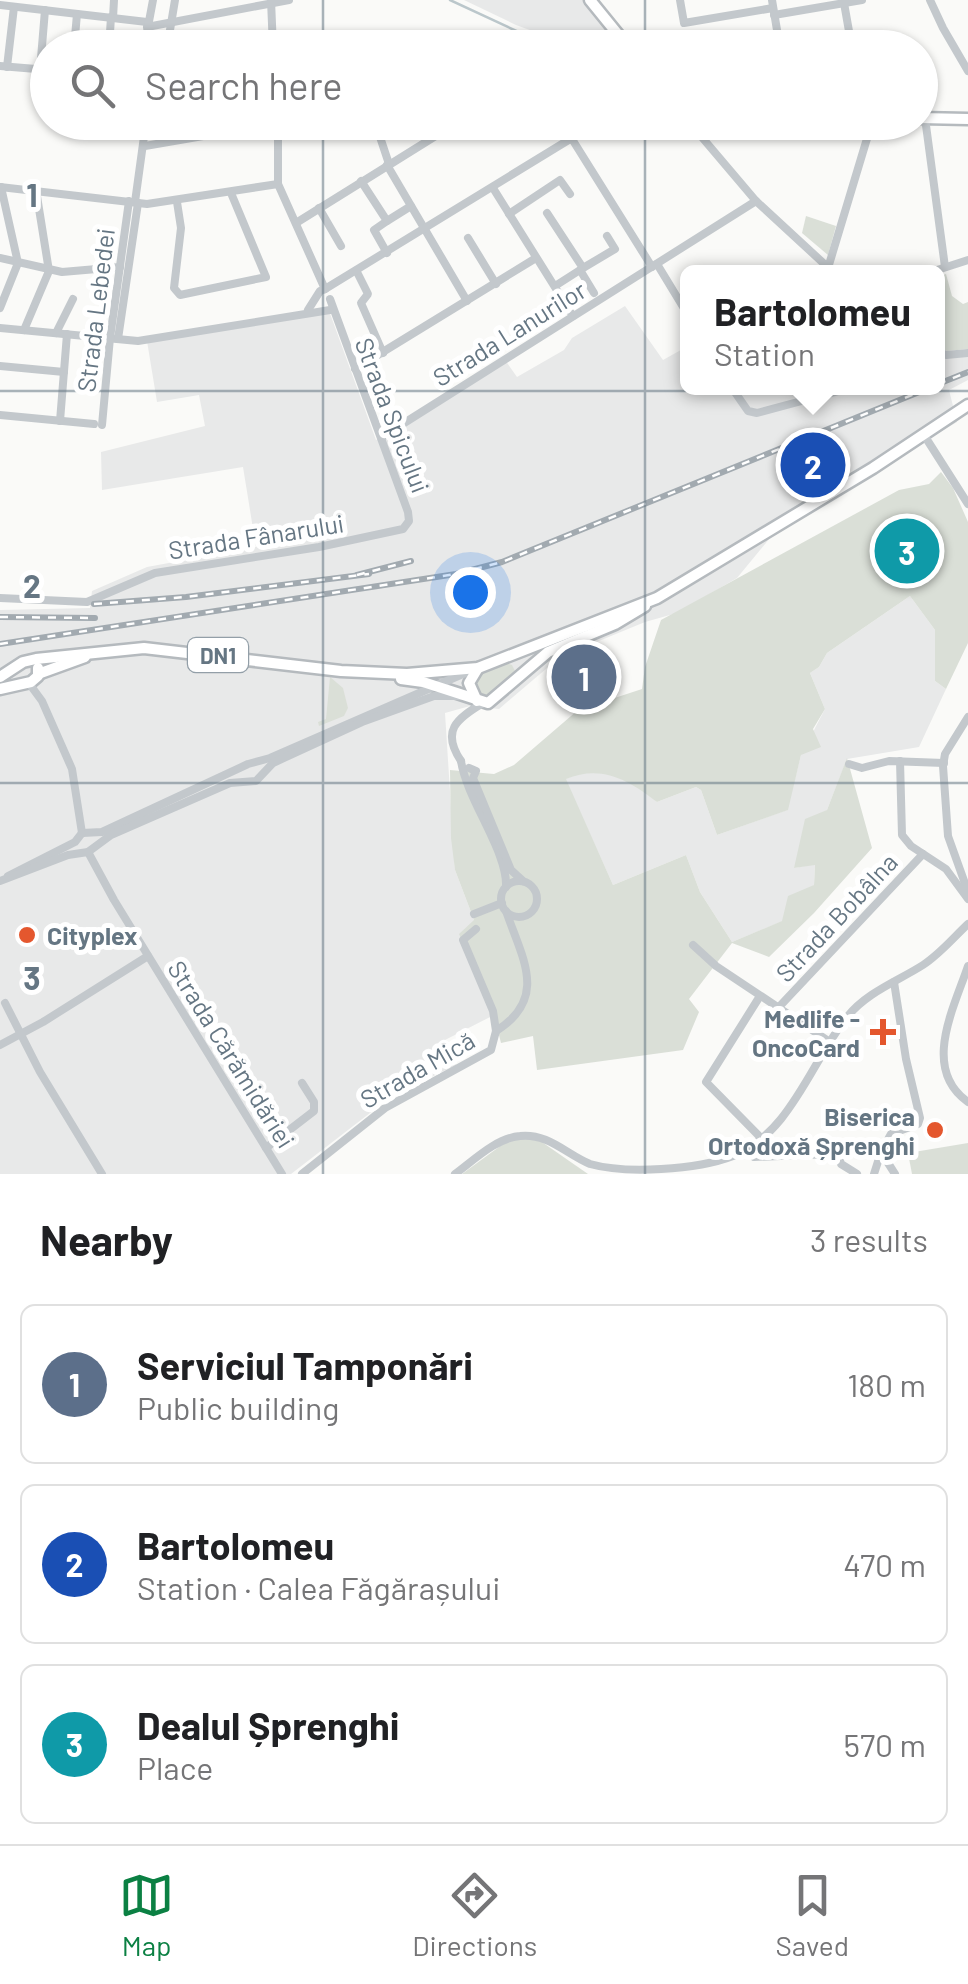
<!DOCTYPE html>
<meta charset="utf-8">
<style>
:root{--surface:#fff;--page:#f6f6f6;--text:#202124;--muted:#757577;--line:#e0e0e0;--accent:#0b8043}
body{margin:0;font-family:Barlow,sans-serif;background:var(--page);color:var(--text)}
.you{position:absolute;left:470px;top:592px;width:35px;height:35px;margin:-25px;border:8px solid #fff;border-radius:50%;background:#1a73e8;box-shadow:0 0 0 15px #1a73e833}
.badge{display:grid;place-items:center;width:65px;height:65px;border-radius:50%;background:var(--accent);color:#fff;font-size:32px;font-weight:700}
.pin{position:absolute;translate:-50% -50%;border:5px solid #fff;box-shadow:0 2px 10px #0006}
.popup{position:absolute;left:680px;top:265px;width:265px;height:130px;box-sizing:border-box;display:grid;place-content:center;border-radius:15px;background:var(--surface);filter:drop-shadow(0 2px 8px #0005);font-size:32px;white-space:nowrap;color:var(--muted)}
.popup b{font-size:38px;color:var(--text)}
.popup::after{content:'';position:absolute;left:50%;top:100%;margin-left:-20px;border:20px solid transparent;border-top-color:var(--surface)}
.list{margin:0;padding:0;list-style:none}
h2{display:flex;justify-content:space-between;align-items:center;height:130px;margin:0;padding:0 40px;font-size:42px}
h2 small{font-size:32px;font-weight:400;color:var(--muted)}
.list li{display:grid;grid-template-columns:65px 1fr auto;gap:30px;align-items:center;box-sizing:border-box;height:160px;margin:0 20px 20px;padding:0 20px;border:2px solid var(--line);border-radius:15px}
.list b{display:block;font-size:38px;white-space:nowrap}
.list p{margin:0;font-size:32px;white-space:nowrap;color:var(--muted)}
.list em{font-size:32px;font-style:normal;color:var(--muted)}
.icon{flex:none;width:55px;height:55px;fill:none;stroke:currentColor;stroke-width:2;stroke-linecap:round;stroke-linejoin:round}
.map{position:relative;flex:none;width:968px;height:1174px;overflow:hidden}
.search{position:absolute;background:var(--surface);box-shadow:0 2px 8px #0004;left:30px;right:30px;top:30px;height:110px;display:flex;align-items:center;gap:25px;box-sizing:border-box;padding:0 35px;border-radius:55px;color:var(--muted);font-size:38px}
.sheet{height:670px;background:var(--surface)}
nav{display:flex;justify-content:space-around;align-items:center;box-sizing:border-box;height:140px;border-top:2px solid var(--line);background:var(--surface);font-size:28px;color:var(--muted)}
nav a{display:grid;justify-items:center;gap:5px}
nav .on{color:var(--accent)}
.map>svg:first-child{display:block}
.built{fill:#e8e9e9}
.green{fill:#dadfd7}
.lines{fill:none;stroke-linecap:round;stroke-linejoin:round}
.stream{stroke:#bbc7cb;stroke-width:2.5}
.major-casing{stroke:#b5babe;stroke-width:15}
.minor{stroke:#c3c8cc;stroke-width:8}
.major{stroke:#fff;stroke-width:10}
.rail-casing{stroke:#a2aab0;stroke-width:6}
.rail{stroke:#fff;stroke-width:2.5;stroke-dasharray:8;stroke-linecap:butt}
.grid{fill:none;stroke:#657683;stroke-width:2.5;stroke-opacity:0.55}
.poi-dot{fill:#e4572e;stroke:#fff;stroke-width:4}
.labels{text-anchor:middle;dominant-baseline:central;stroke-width:10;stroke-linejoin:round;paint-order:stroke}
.shield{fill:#fff;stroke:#939fa8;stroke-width:2.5}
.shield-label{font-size:22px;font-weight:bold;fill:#657683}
.street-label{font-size:25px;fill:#657683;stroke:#fff}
.poi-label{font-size:25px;font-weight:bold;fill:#657683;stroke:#fff;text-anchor:end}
.grid-label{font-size:32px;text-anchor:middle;font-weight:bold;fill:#657683;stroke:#fff;stroke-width:10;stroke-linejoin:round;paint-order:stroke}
</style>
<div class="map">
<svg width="968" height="1174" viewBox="0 0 968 1174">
<rect width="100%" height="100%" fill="#fafaf8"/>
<g class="built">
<path d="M464 0H583L622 47 568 44 516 25Z"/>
<path d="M625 306 663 360 688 346V388H938V356L968 352V380L949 390 957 422 779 527 737 578 677 613 645 622 560 657 499 709 470 706 445 713 455 870 474 920 494 1015 445 1040 456 1065 392 1096 291 1174H0V610L90 608 92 591 147 567 256 547 243 467 102 490 101 452 205 426 199 395 157 402 147 341 328 308 376 440 505 360 517 377 564 350 572 338Z"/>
<path d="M910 596 935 630V681L946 689 919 747 847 759 827 810 794 868 815 864 814 885 783 921 732 942 700 892 686 855 613 885 565 779 580 773 604 772 634 783 657 802 696 787 701 790 717 835 787 810 801 755 825 709 810 673 819 667 827 653Z"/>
</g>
<g class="green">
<path d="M806 216 836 226 828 255 802 233Z"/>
<path d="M946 274 952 296 963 304 968 302V349L947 351 938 347V277Z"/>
<path d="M941 472 953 488 968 522V643L946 689 935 681V630L910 596 827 653 819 667 810 673 825 709 813 729 821 747 801 755 788 810 717 835 701 790 696 787 657 802C629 780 601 764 566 779L613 885 686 855 700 892 732 942 782 921 788 896 814 885 815 865 794 868 805 819 827 810 847 758 872 848 814 913 769 957 732 943 689 999 699 1012 683 1050 537 1070 533 1036 501 1043 494 1015 459 934 474 920 455 870 451 838 450 770 494 774 514 765 578 710 642 689 645 667 661 620 899 490 929 484Z"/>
<path d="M506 663 512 665 516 673 491 698 484 699 473 691 474 678Z"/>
<path d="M330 677 343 688 348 708 344 716 319 726 318 722 326 719Z"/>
<path d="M521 1138 539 1140 588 1174H462L503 1144Z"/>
<path d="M968 1143V1174H912L908 1153Z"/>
</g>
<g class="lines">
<path class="stream" d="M450 0 523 34 568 48"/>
<g class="major-casing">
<g id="major">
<path d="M590 0 629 48"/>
<path d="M920 118 968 119"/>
<path d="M38 674 85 657"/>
<path d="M0 677 23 662 36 659 144 648 341 671 407 674 478 668 657 598 873 468 968 405"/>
<path d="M401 679 423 682 488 703 548 652 615 624 645 606"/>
<path d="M0 689 31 682 38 676V668"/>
<path d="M477 701 469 683 478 668"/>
</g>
</g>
<g class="minor">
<path d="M271 0 273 48"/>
<path d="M680 0 684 23 773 8"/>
<path d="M772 0 780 48"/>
<path d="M930 0 943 28 968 71"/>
<path d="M844 3 852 48"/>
<path d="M0 5 147 22"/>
<path d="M774 15 862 0"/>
<path d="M113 18 114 0"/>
<path d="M147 27 289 0"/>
<path d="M74 48 77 14"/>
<path d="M109 48 111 17"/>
<path d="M144 48 153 0"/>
<path d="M167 48 175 0"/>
<path d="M0 66 48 70"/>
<path d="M7 67 14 7"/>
<path d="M40 70 45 10"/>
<path d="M925 118 945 267"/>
<path d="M278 122V184L325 289"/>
<path d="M375 122 389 164"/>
<path d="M689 122 756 201 833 272"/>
<path d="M572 139 652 267"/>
<path d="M145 146 284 122"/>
<path d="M387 165 467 301"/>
<path d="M361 181 387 221 374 230 387 253"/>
<path d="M0 187 147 204 278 184"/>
<path d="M493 188 573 316"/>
<path d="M135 202 146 122"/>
<path d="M177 202 181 228 174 288 180 295 266 277 231 193"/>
<path d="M319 208 341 246"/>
<path d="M547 213 583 268 580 270"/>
<path d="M509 214 560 180 570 194"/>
<path d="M387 221 411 206"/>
<path d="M296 223 458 122"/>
<path d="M468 238 496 284"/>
<path d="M0 258 62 272 120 267"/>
<path d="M657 264 688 315"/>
<path d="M583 268 615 249 607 236"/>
<path d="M828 268 872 122"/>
<path d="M357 272 368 294 361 303 383 353"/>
<path d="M931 272 968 260"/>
<path d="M555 286 580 270 594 293"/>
<path d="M325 289 598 122"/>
<path d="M0 308 18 263 1 187"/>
<path d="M308 310 320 291 325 289"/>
<path d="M0 328 138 341 330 310"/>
<path d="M24 330 49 271 36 190"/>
<path d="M56 333 73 299"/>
<path d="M118 339 138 203"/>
<path d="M938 351 946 355 968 353"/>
<path d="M0 366 64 372"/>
<path d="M355 369 536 258"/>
<path d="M732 388 748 411 757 413 850 388"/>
<path d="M0 415 94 424"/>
<path d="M60 421 67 334"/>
<path d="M102 425 110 338 129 201"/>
<path d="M924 435 968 504"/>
<path d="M382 437 756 201"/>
<path d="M0 598 87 602 155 573 319 547 403 529 409 521 408 512 330 299"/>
<path d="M28 682 42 701 72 769 82 833"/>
<path d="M968 717 945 754 943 766 948 836 968 892"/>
<path d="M461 761C467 800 508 852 506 887"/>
<path d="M461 761C441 731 456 719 483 703"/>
<path d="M900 761 902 835 911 846 946 869 968 899"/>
<path d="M849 764 862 768 889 761 944 763"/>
<path d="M469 768 476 771 473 778 511 870 523 881"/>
<path d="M82 833 102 832 248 764 270 758 472 670"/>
<path d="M88 852 114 900 282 1174"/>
<path d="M8 876 75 842 82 833"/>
<path d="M0 881 68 855 88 852 111 835 230 783 256 781 273 763 362 722 434 696H460"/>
<circle cx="519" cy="899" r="18"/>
<path d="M474 914 502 903"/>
<path d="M476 929 463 940 493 1011 496 1031"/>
<path d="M693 945 716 966 830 1042"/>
<path d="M968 966C954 1008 921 1069 968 1102"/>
<path d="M760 996 706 1082 762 1139"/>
<path d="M5 1003 40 1072 102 1174"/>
<path d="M778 1008 923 854"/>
<path d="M0 1045 43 1022 148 956"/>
<path d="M266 1148 314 1111V1102L302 1083"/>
<path d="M745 1150 754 1157 881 1152 891 1134 918 1124 920 1118 906 1059 894 982"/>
<path d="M881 1152 895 1174"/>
<path d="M838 1154 841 1164 857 1174"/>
<path d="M302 1174 385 1108 491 1050 496 1031C549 998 522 958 506 911"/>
<path d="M455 1174C474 1160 496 1138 520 1136 548 1133 566 1154 590 1164 625 1174 697 1170 733 1156 791 1133 811 1062 847 1017 867 992 898 981 923 965 940 954 953 938 968 924"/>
<path d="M874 1174 881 1152"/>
</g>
<use href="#major" class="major"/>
<g class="rail-casing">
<g id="rail">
<path d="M938 384 968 372"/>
<path d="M357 575 411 561"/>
<path d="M94 604 186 597 369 574"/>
<path d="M0 617 95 618"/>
<path d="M0 644 456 574 502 562 929 388"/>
</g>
</g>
<use href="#rail" class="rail"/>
</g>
<path class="grid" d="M323 0V48M645 0V48M323 122V1174M645 122V1174M0 391H968M0 783H968"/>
<g class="poi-dot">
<circle cx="27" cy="935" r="10"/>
<path d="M878 1017h10v10h10v10h-10v10h-10v-10h-10v-10h10z"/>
<circle cx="935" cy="1130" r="10"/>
</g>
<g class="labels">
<rect class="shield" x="188" y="638" width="60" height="34" rx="8"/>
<g class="shield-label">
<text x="218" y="655">DN1</text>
</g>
<g class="street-label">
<text transform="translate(95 310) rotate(-83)">Strada Lebedei</text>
<text transform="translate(509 333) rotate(-32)">Strada Lanurilor</text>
<text transform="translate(393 415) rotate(69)">Strada Spicului</text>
<text transform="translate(256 536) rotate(-9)">Strada Fânarului</text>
<text transform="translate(836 917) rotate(-47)">Strada Bobâlna</text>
<text transform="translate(232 1054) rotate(58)">Strada Cărămidăriei</text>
<text transform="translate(417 1069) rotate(-30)">Strada Mică</text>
</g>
<g class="poi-label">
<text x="47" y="935" text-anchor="start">Cityplex</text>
<text x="860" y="1018">Medlife -<tspan x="860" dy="29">OncoCard</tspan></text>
<text x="915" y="1116">Biserica<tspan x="915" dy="29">Ortodoxă Șprenghi</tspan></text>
</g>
</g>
<g class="grid-label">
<text x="32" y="207">1</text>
<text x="32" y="598">2</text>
<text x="32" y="990">3</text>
</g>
</svg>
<div class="you"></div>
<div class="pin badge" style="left:584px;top:677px;background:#5c6f8a">1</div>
<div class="pin badge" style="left:813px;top:465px;background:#1a4fb4">2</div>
<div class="popup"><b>Bartolomeu</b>Station</div>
<div class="pin badge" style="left:907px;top:551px;background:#0f9aa8">3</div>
<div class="search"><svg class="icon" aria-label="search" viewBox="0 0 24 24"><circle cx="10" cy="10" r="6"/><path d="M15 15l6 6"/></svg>Search here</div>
</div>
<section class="sheet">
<h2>Nearby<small>3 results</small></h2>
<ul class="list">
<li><span class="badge" style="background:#5c6f8a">1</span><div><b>Serviciul Tamponări</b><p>Public building</p></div><em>180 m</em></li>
<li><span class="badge" style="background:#1a4fb4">2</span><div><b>Bartolomeu</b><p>Station · Calea Făgărașului</p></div><em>470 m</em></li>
<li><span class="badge" style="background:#0f9aa8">3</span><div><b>Dealul Șprenghi</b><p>Place</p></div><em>570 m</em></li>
</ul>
</section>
<nav>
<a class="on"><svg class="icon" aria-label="map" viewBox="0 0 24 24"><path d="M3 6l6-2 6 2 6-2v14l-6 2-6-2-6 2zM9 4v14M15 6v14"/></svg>Map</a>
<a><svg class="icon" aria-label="directions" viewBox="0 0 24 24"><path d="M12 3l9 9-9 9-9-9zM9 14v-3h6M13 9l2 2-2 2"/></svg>Directions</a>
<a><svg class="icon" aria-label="saved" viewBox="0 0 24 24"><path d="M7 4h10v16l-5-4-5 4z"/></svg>Saved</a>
</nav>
